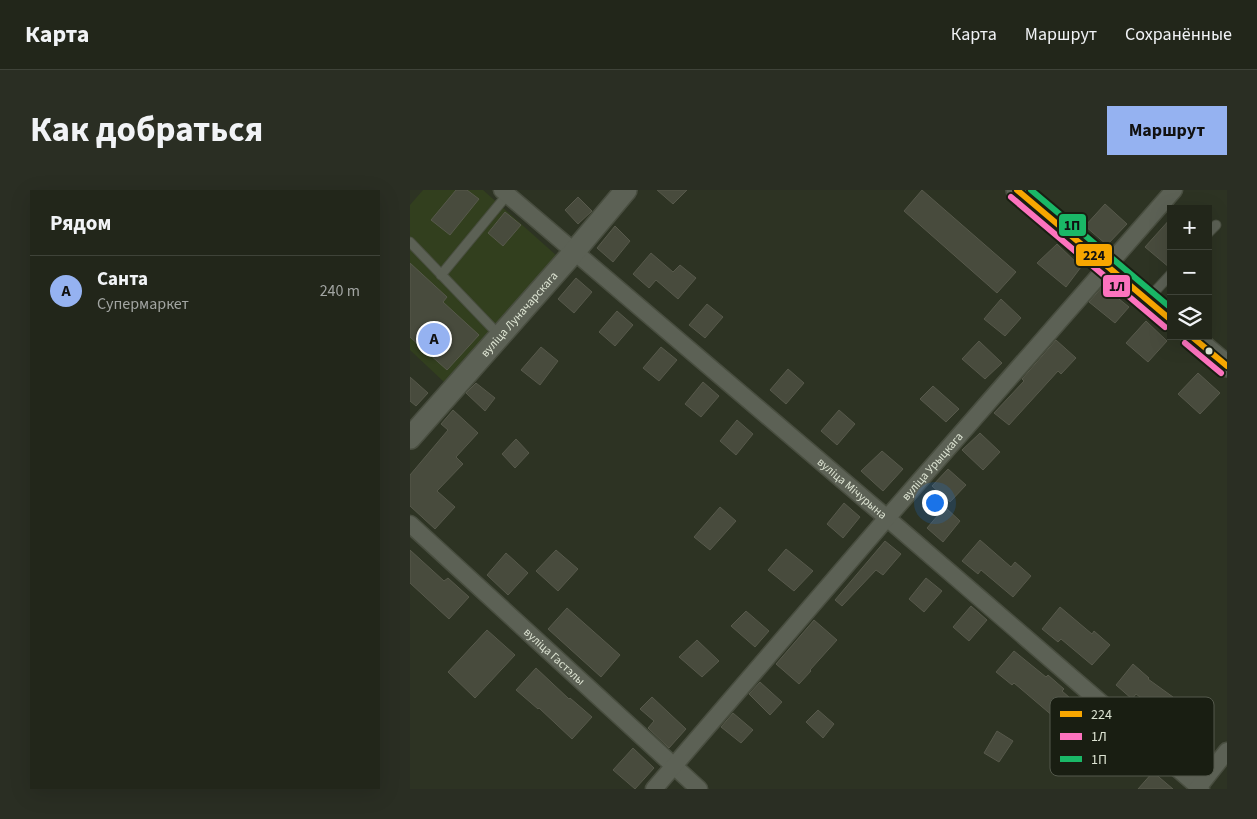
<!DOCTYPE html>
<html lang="ru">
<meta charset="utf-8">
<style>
:root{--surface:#22261a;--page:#2a2e23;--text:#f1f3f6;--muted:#a2a5a2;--line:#3f4339;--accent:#95b2f1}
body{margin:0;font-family:"Source Sans 3",sans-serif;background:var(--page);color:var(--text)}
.controls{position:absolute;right:15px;top:15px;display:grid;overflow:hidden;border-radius:0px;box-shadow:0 5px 20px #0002}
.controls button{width:45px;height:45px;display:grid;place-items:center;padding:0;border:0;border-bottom:1px solid var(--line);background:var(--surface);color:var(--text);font:25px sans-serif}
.you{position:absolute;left:524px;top:312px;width:18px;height:18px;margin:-12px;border:4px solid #fff;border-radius:50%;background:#1a73e8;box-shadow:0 0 0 8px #1a73e833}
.badge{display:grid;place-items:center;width:32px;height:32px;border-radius:50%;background:var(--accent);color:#111;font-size:16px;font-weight:700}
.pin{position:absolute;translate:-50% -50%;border:2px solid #fff;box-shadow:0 1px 5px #0006}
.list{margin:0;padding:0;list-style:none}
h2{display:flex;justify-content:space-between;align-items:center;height:65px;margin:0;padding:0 20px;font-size:21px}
h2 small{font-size:16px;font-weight:400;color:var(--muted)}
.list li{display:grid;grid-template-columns:32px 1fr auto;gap:15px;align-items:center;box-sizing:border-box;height:70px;padding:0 20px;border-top:1px solid var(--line)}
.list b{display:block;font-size:19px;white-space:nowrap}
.list p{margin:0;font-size:16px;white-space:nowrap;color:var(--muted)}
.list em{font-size:16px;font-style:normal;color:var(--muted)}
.icon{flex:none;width:28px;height:28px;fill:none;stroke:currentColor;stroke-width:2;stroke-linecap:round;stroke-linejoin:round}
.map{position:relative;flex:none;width:817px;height:599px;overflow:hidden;border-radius:0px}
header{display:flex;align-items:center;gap:30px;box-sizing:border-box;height:70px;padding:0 25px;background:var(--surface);border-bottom:1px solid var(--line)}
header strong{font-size:24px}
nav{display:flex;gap:28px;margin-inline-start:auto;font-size:18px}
.intro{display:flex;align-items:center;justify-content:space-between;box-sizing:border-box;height:120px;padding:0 30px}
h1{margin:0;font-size:35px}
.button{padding:12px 22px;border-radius:0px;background:var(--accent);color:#111;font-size:18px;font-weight:700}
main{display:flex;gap:30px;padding:0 30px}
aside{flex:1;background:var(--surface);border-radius:0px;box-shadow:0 5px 20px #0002}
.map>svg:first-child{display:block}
.built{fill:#323f1e}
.building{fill:#484b3d;stroke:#57594b}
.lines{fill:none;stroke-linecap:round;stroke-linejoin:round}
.service-casing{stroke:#494e40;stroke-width:11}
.minor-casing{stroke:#494e40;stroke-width:19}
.tertiary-casing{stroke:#494e40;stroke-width:24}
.service{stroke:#5c6155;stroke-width:9}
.minor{stroke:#5c6155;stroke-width:16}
.tertiary{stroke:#5c6155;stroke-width:21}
.bus-1-casing{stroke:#191e12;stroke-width:10}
.bus-2-casing{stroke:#191e12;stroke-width:10}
.bus-3-casing{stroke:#191e12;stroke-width:10}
.bus-1{stroke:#f7a600;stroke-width:6}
.bus-2{stroke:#fc73be;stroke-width:6}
.bus-3{stroke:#1ab867;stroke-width:6}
.bus-dot{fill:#dde4d3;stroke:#191e12;stroke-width:2}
.labels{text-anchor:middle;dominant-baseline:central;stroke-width:4.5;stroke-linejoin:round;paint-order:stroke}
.street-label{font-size:12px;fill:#dde4d3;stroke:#191e12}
.key{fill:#191e12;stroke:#54594c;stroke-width:1}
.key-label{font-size:14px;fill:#dde4d3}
.line-badge{stroke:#191e12;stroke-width:2}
.pale-badge-label{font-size:14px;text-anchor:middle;font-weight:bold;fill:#111}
</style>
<header>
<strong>Карта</strong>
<nav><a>Карта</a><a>Маршрут</a><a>Сохранённые</a></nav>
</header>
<div class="intro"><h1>Как добраться</h1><a class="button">Маршрут</a></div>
<main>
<aside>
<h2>Рядом<small></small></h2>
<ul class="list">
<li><span class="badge">A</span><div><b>Санта</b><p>Супермаркет</p></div><em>240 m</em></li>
</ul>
</aside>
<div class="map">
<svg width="817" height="599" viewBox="0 0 817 599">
<rect width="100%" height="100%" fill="#2d3323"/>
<path class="built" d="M13 0H73L147 66 34 192 0 160V15Z"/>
<g class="building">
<path d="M46 0H57L69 9 40 45 21 30Z"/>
<path d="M247 0H277L263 14Z"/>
<path d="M512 0 606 82 587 103 494 21Z"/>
<path d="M168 7 182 21 168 34 155 20Z"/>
<path d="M695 14 717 34 697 55 675 36Z"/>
<path d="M95 22 111 35 93 56 78 43Z"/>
<path d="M761 28V78H760L735 57Z"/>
<path d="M205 36 220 51 203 72 187 58Z"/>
<path d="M647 54 671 77 656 97 627 73Z"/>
<path d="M241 63 263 82 270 75 286 88 268 109 246 90 239 98 223 84Z"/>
<path d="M0 73 37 107 33 112 69 145 37 180 0 147Z"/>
<path d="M166 88 182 102 164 123 148 109Z"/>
<path d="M693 96 719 117 705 133 679 112Z"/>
<path d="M591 109 611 128 595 146 574 129Z"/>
<path d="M297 114 313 127 295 148 279 135Z"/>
<path d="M207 121 223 135 205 156 189 142Z"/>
<path d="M736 131 757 151 738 172 716 153Z"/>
<path d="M646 150 666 168 651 184 648 181 599 235 584 223 614 191 612 189Z"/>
<path d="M569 151 592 173 575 189 552 169Z"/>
<path d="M131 157 148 171 130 195 111 180Z"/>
<path d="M251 157 267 170 249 191 233 178Z"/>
<path d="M378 179 394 193 376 214 360 200Z"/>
<path d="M788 183 810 203 790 224 768 204Z"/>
<path d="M0 187 18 203 6 216 0 211Z"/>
<path d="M293 192 309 206 291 227 275 214Z"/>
<path d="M66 193 85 208 75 221 56 203Z"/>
<path d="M523 196 549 219 536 232 510 209Z"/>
<path d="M43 220 68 243 46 267 53 274 27 301 45 317 25 339 0 316V285L38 240 31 234Z"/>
<path d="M429 220 445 234 427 255 411 241Z"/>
<path d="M327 230 343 244 326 265 310 251Z"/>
<path d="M570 243 590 262 573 280 552 260Z"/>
<path d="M106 249 119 263 105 278 92 264Z"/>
<path d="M472 261 493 279 473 301 451 281Z"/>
<path d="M538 279 556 295 540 312 522 296Z"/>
<path d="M434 313 450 327 433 348 417 334Z"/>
<path d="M310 317 326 331 300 360 284 347Z"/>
<path d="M535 317 550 331 533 352 517 338Z"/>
<path d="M570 350 601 377 605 372 621 386 603 407 571 380 568 384 552 371Z"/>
<path d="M475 351 491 364 473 385 466 380 432 416 425 410Z"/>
<path d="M376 359 403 381 384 401 358 380Z"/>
<path d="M0 360 34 391 38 388 59 407 39 429 0 393Z"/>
<path d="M146 360 168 379 148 401 126 381Z"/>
<path d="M96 363 118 383 98 405 77 385Z"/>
<path d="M516 388 532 401 514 422 499 409Z"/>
<path d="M561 416 577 430 559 451 543 437Z"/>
<path d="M650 417 682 444 684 441 700 455 682 475 651 449 648 452 632 439Z"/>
<path d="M157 418 210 465 191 487 138 439Z"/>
<path d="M336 421 359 441 345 457 321 436Z"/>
<path d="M404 430 427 450 400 480 401 481 389 494 366 474Z"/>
<path d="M77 440 105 465 65 508 38 482Z"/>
<path d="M287 450 309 471 292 487 269 467Z"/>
<path d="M604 461 636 487 638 485 654 499 652 501 714 555 696 576 649 535 651 533 604 493 602 495 586 482Z"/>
<path d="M723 474 739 488 738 489 763 507 751 523 726 504 722 509 706 495Z"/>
<path d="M126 478 159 509 160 508 182 527 162 549 129 518 128 519 106 500Z"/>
<path d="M350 492 372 512 360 525 339 504Z"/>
<path d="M242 507 276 539 259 558 238 538 244 531 230 519Z"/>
<path d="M408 520 424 534 413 548 396 532Z"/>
<path d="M323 523 343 540 331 553 311 537Z"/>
<path d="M587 541 603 551 589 572 574 563Z"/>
<path d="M223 558 244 578 225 599 203 580Z"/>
<path d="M743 582 763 599H728Z"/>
</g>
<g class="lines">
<g class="service-casing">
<g id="service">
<path d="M798 43 806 35"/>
<path d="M0 52 90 146"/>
<path d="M31 85 97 5"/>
<path d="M737 110 761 84"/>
</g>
</g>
<g class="minor-casing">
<g id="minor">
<path id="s1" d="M92 0 477 328 791 599"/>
<path id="s2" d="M0 334 289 599"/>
<path id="s3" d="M244 599 477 328 764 0"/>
<path d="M787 599 817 561"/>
</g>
</g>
<g class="tertiary-casing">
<g id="tertiary">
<path d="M607 0 761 130"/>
<path d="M781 146 817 176"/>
<path id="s4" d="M0 248 164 62 216 0"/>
</g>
</g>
<use href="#service" class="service"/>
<use href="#minor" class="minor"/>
<use href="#tertiary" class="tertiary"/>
<g class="bus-1-casing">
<g id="bus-1">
<path d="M607 0 761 130"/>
<path d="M781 146 817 176"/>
</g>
</g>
<g class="bus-2-casing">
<g id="bus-2">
<path d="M601 7 755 137"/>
<path d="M775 153 811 183"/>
</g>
</g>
<g class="bus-3-casing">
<path id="bus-3" d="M621 0 761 118"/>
</g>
<use href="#bus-1" class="bus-1"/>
<use href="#bus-2" class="bus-2"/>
<use href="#bus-3" class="bus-3"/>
</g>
<circle class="bus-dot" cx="799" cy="161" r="4.5"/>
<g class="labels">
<g class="street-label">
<text stroke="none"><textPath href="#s4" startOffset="165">вуліца Луначарскага</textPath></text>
<text stroke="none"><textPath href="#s3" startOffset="426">вуліца Урыцкага</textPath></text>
<text stroke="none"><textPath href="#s1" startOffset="460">вуліца Мічурына</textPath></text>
<text stroke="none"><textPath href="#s2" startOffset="196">вуліца Гастэлы</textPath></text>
</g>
</g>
<rect x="640" y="507" width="164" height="79" rx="8" class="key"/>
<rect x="650" y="521" width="22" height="6" fill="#f7a600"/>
<rect x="650" y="543" width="22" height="7" fill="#fc73be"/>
<rect x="650" y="566" width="22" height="6" fill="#1ab867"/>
<g class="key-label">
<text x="681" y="529">224</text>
<text x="681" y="551">1Л</text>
<text x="681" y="574">1П</text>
</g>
<g class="line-badge">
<rect x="648" y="23" width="29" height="24" rx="5" fill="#1ab867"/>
<rect x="665" y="53" width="38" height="24" rx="5" fill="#f7a600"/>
<rect x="692" y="84" width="29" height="24" rx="5" fill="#fc73be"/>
</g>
<g class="pale-badge-label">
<text x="662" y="40">1П</text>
<text x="684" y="70">224</text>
<text x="707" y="101">1Л</text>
</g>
</svg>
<div class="controls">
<button>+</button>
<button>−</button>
<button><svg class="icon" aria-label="layers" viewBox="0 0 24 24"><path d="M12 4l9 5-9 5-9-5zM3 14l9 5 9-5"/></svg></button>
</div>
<div class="you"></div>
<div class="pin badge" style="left:24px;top:149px">A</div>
</div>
</main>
